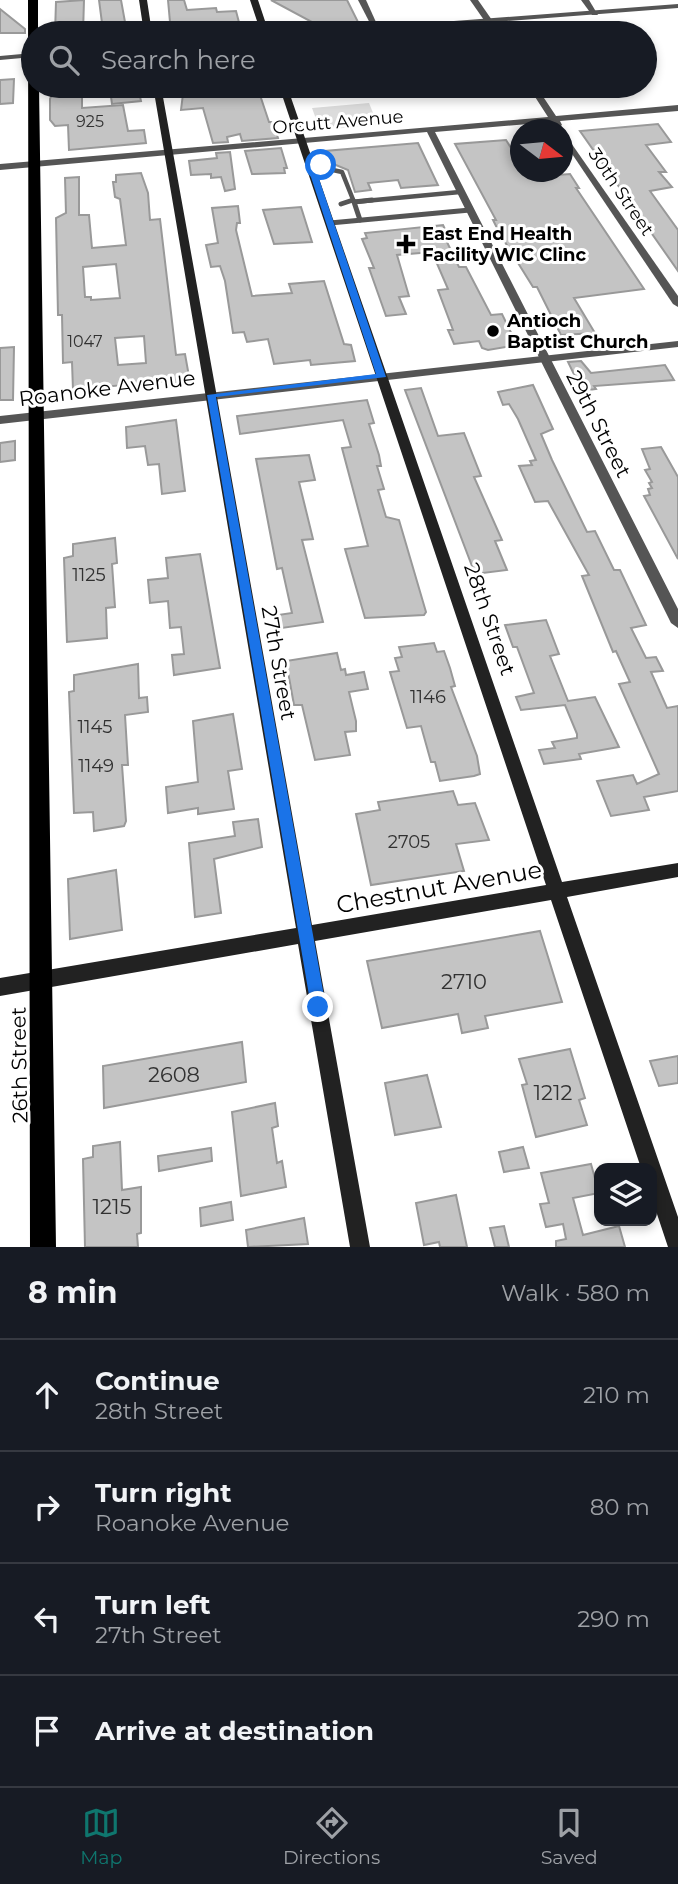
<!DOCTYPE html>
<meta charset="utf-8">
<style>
:root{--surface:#171b24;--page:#20242c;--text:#f1f3f6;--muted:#9ea1a6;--line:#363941;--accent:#0f766e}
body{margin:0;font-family:Montserrat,sans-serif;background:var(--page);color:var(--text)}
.controls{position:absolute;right:21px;bottom:21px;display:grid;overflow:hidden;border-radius:14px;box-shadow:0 4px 10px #0003}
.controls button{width:63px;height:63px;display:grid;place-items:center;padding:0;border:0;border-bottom:2px solid var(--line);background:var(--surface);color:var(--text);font:35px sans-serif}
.compass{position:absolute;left:510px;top:119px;width:63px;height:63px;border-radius:50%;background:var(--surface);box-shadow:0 4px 10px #0003;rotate:106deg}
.stop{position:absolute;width:21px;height:21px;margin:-16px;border:5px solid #1a73e8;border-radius:50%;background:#fff}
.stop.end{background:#1a73e8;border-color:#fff;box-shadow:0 2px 7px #0008}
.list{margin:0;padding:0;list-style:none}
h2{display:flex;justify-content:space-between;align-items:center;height:91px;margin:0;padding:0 28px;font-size:30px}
h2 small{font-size:23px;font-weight:400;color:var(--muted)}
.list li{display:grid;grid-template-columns:46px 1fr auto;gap:21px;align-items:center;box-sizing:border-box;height:112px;padding:0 28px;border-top:2px solid var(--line)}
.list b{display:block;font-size:26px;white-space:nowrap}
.list p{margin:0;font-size:23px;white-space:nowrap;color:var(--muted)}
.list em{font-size:23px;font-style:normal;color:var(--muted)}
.icon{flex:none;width:38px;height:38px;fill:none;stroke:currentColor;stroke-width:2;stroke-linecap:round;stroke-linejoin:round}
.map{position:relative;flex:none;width:678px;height:1247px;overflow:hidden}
.search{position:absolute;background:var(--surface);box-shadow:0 4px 10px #0003;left:21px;right:21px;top:21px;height:77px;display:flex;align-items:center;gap:18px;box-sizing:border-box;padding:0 24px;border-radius:38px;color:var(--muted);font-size:26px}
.sheet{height:539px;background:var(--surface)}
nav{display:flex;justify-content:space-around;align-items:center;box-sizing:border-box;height:98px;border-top:2px solid var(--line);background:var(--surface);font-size:19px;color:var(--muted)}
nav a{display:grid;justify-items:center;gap:4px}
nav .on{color:var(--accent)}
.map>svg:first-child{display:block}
.green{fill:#dcdcdc}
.building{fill:#c4c4c4;stroke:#999;stroke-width:2;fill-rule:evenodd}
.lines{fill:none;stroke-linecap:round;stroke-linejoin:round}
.service-far1{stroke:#555;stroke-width:4.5}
.service{stroke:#555;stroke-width:5}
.minor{fill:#555;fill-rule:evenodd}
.tertiary{fill:#555;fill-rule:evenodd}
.secondary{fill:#222;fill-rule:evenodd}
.primary{fill:#000;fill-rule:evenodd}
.route{fill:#1a73e8}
.poi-dot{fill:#000;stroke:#fff;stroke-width:2.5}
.labels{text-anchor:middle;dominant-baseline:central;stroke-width:6;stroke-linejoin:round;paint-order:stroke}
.far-number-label{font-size:16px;fill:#313131}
.far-street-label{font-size:18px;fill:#000;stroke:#fff}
.far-poi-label{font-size:18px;font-weight:bold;fill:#000;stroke:#fff;text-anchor:start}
.number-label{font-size:18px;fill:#313131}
.street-label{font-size:21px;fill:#000;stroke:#fff}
.near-number-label{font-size:21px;fill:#313131}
.near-street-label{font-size:24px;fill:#000;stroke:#fff}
</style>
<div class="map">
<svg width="678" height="1247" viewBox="0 0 678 1247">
<rect width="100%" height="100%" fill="#fff"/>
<path class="green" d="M369 103 378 125 320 130 312 108Z"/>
<g class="building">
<path d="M84 0 83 33H55L56 2Z"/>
<path d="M99 0H121L125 22 102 23Z"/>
<path d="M168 0H184L187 10 216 8 217 12 236 11 241 30 171 33Z"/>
<path d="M271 0H347L358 22 314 25 312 22Z"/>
<path d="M0 9 25 29V33H0Z"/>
<path d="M14 79 13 103 0 104V80Z"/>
<path d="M59 86H78V89H82V108L123 105 128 131 144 130 146 143 69 150 68 125 55 126 50 120V99L52 94H59Z"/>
<path d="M184 86H216L217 92 258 89 269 122H273L278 138 242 141 240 134 227 137 228 142 213 143 203 108 181 110Z"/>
<path d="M138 88 141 101 112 104 110 90Z"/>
<path d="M658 124 671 142 646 145 666 172H659L672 187 650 191 678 230V271L580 131Z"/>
<path d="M506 140 521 164V172H529L531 177 570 174 579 188H576L644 289 574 298 595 333 561 335 537 287H533L500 234 493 220H496L455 144Z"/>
<path d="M418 143 438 185 401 188 398 180 368 183 371 190 355 192 348 170 314 156 313 152Z"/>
<path d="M281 148 287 168H284L285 173 252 174 245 151Z"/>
<path d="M230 152 235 189 225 191 221 177 211 178V174L191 175 189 161 217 158 216 153Z"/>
<path d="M141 173 148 193 150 220 160 219 176 355 185 354 190 382 174 384V380L73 390 72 362 63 363 62 315H58L56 218 66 213 65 178 79 177V215H89L92 248 126 245 120 199 115 197 113 182H116V175ZM116 264 120 298 91 300V297H85L83 267ZM144 336 146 363 118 365 115 338Z"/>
<path d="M238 206 240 223H237L236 230 252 296 292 293 289 284 324 281 344 344 351 345 355 361 311 365 310 360 274 364 268 339 247 342 244 332 233 333 225 281 220 266 211 267 206 245 218 243 212 208Z"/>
<path d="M301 207 312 242 274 244 263 210Z"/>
<path d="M443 225 450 240H446L459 267H466L491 315 502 314 517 345 488 350 482 348 479 341 454 344 448 330H453L438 290 448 289 432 252 397 255 409 296 399 297 406 314 386 316 369 268H374L362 239 367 238 365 233Z"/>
<path d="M14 347 13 400H0V348Z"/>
<path d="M581 361 591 373 665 365 674 380 594 386 596 389 582 391 568 362Z"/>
<path d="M533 385 553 429 541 434 552 460 587 532 595 531 614 570H620L646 625 631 628 646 658 656 657 663 671 651 672 667 708 678 706V791L644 797 649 810 611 816 597 781 633 775 637 784 659 774 619 684 630 682 616 651 613 652 582 576 589 575 548 501 535 502 519 466 532 465 530 461 536 460 518 419 509 404 503 405 498 392Z"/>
<path d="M421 388 438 436 464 433 481 476 474 477 502 540 495 541 507 570 475 574 405 390Z"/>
<path d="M367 400 374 423 369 424 379 455 381 466H377L384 489 378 490 386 517 399 520 426 612 424 615 365 618 345 549 368 546 342 448 351 447 343 420 240 434 237 416Z"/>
<path d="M176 420 185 491 162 494 159 464 148 465 145 446 127 448 126 427Z"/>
<path d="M15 441V460L0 462V443Z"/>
<path d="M661 447 678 477V559L644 496 650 495 648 489 652 488 649 483 652 482 645 470 650 469 642 449Z"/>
<path d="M309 455 315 480 299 482 313 539 302 540 323 622 282 628 278 615 292 613 282 568 277 569 256 459Z"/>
<path d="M115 538 117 563 112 564 115 607 106 608 107 638 67 642 64 558 73 556V544Z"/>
<path d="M200 554 220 668 174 675 172 655 184 654 181 627 170 628 168 601 150 603 148 580 168 578 166 558Z"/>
<path d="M546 620 559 654 550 656 568 701 595 697 619 747 579 754 581 759 544 764 539 750 555 748 552 742 577 738V734L565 705 521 710 516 697 534 693 517 647H513L505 625Z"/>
<path d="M434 643 437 652 444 651 450 668 455 686 451 687 477 756 480 774 474 776 440 781 435 762H431L421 726 407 728 390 672 399 671 395 658 402 657 399 647Z"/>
<path d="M337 653 341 670 345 669 346 675 364 672 368 689 349 692 356 721V731L345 732 350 755 315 760 302 705H294L286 661Z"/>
<path d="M138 664 139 698 147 697 148 712 125 715 128 765H122L126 821 124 826 94 831 93 812 74 813 69 692 74 691V675Z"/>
<path d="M233 714 242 769 228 771 234 809 198 814V808L168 813 166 787 198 782 193 721Z"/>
<path d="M453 791 458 805 475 803 489 840 456 844 464 871 371 885 356 814 380 810 378 802Z"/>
<path d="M258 819 262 847 214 859 221 913 195 917 189 843 235 836 233 822Z"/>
<path d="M116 870 122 930 70 939 68 879Z"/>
<path d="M540 931 562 1002 485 1016 488 1028 462 1033 458 1014 382 1028 367 961Z"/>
<path d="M242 1042 246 1082 104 1108 103 1066Z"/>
<path d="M570 1049 585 1098 579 1100 587 1125 536 1137 522 1085 527 1084 519 1059Z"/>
<path d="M678 1056V1083L659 1086 650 1061Z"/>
<path d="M427 1075 441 1127 395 1135 385 1083Z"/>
<path d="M275 1103 278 1126 272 1128 277 1163 282 1161 286 1187 241 1196 232 1112Z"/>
<path d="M120 1142 122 1190 141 1187V1233L137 1234 138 1247H85L83 1159 93 1157V1146Z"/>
<path d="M523 1147 529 1168 504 1172 499 1152Z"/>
<path d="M211 1148 212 1161 159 1171 158 1156Z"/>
<path d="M591 1164 599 1193 573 1198 583 1235 619 1226 625 1247H556V1241L566 1239 563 1224 546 1227 540 1204 549 1203 541 1173Z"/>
<path d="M456 1195 467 1247H440L439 1242 424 1245 416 1203Z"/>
<path d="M231 1202 233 1220 201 1226 200 1208Z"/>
<path d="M304 1218 308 1244 248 1247 246 1230Z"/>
<path d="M504 1226 509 1247H495L490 1228Z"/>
</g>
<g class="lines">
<g class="service-far1">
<path d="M310 165 342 172 354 202"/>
<path d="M354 202 460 192"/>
</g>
<g class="service">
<path d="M341 204 353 200"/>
<path d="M360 220 354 202 372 200"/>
<path d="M330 223 470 210"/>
</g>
<g class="minor">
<path d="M358 0H366L380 31H374Z"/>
<path d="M470 0H478L501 33H493Z"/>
<path d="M581 0H589L598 15H592Z"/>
<path d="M528 86H536L556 116 678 105V111L560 121 562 125 558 128 551 122 435 132 678 609V628L671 623 427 132 0 170V164L548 117Z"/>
<path d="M562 130 678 296V307L673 304 562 139Z"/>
</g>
<g class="tertiary">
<path d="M678 4V8L349 33H318L322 31Z"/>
<path d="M33 53V57L0 60V56Z"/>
<path d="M678 341V347L0 424V416Z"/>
</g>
<g class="secondary">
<path d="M139 0H147L152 33H144Z"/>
<path d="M250 0H258L269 33H261Z"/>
<path d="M153 86H161L312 925 546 885 279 86H287L562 882 678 863V877L567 897 678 1217V1247H668L652 1199V1168H641L551 900 315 941 370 1247H350L298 944 0 996V978L296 928Z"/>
</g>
<path class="primary" d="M28 0H38V33H33V86H39L56 1247H30Z"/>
</g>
<path class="route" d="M321 163 323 166 315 167 386 377 216 397 326 1007 318 1015 311 1007 207 395 376 374 307 165Z"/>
<g class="poi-dot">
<path d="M402.5 233.5h7v7h7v7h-7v7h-7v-7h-7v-7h7z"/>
<circle cx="493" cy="331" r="7"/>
</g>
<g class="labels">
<g class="far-number-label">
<text x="90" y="121">925</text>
<text x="85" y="341">1047</text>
</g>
<g class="far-street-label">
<text transform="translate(338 122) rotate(-5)">Orcutt Avenue</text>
<text transform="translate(621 192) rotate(56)">30th Street</text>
</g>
<g class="far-poi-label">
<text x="422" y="234">East End Health<tspan x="422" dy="21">Facility WIC Clinc</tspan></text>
<text x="507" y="321">Antioch<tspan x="507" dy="21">Baptist Church</tspan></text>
</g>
<g class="number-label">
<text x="89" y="575">1125</text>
<text x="428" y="697">1146</text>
<text x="95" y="727">1145</text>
<text x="96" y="766">1149</text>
<text x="409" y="842">2705</text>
</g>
<g class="street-label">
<text transform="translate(107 388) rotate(-7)">Roanoke Avenue</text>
<text transform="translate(599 424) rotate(63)">29th Street</text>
<text transform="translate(490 619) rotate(71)">28th Street</text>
<text transform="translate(279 663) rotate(80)">27th Street</text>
<text transform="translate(19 1065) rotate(-91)">26th Street</text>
</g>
<g class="near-number-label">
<text x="464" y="981">2710</text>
<text x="174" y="1074">2608</text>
<text x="553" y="1092">1212</text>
<text x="112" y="1206">1215</text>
</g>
<g class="near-street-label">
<text transform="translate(439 887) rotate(-10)">Chestnut Avenue</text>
</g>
</g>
</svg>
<div class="controls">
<button><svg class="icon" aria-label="layers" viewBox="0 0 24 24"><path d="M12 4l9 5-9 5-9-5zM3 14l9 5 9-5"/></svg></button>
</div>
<svg class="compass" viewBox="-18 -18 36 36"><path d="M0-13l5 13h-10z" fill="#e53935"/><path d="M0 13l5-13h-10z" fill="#9ea1a6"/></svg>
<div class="stop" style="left:321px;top:165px"></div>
<div class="stop end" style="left:318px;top:1007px"></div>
<div class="search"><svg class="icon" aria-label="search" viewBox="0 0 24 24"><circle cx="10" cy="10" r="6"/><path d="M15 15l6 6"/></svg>Search here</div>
</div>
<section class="sheet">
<h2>8 min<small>Walk · 580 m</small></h2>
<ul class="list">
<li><svg class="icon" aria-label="ahead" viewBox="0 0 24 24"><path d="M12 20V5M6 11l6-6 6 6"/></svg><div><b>Continue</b><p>28th Street</p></div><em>210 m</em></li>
<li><svg class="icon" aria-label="right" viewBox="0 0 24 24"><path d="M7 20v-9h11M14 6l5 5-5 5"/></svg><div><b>Turn right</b><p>Roanoke Avenue</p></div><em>80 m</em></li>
<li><svg class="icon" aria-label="left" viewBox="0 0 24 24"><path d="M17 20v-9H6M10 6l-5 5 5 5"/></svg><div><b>Turn left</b><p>27th Street</p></div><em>290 m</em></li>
<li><svg class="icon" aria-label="arrive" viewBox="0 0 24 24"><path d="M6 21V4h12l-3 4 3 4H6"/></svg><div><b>Arrive at destination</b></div></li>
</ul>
</section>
<nav>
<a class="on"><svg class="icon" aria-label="map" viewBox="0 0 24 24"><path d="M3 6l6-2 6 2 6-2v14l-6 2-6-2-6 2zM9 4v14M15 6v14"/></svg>Map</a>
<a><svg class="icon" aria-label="directions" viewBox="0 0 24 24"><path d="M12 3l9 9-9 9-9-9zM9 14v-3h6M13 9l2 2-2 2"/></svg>Directions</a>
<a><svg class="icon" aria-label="saved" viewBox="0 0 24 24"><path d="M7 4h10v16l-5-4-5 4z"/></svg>Saved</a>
</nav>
